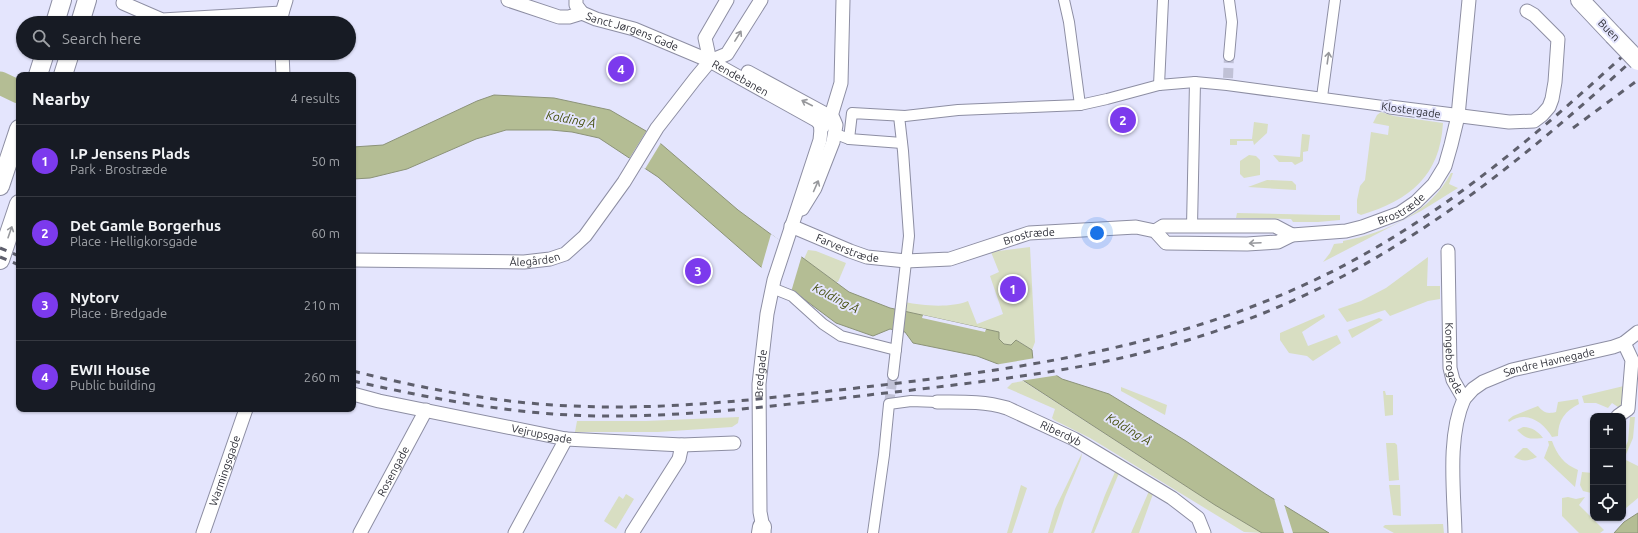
<!DOCTYPE html>
<meta charset="utf-8">
<style>
:root{--surface:#171b24;--page:#242831;--text:#f1f3f6;--muted:#9ea1a6;--line:#363941;--accent:#7c3aed}
body{margin:0;font-family:Ubuntu,sans-serif;background:var(--page);color:var(--text)}
.controls{position:absolute;right:12px;bottom:12px;display:grid;overflow:hidden;border-radius:8px;box-shadow:0 1px 3px #0004}
.controls button{width:36px;height:36px;display:grid;place-items:center;padding:0;border:0;border-bottom:1px solid var(--line);background:var(--surface);color:var(--text);font:20px sans-serif}
.you{position:absolute;left:1097px;top:233px;width:14px;height:14px;margin:-10px;border:3px solid #fff;border-radius:50%;background:#1a73e8;box-shadow:0 0 0 6px #1a73e833}
.badge{display:grid;place-items:center;width:26px;height:26px;border-radius:50%;background:var(--accent);color:#fff;font-size:13px;font-weight:700}
.pin{position:absolute;translate:-50% -50%;border:2px solid #fff;box-shadow:0 1px 4px #0006}
.list{margin:0;padding:0;list-style:none}
h2{display:flex;justify-content:space-between;align-items:center;height:52px;margin:0;padding:0 16px;font-size:17px}
h2 small{font-size:13px;font-weight:400;color:var(--muted)}
.list li{display:grid;grid-template-columns:26px 1fr auto;gap:12px;align-items:center;box-sizing:border-box;height:72px;padding:0 16px;border-top:1px solid var(--line)}
.list b{display:block;font-size:15px;white-space:nowrap}
.list p{margin:0;font-size:13px;white-space:nowrap;color:var(--muted)}
.list em{font-size:13px;font-style:normal;color:var(--muted)}
.icon{flex:none;width:22px;height:22px;fill:none;stroke:currentColor;stroke-width:2;stroke-linecap:round;stroke-linejoin:round}
.map{position:relative;flex:none;width:1638px;height:533px;overflow:hidden}
.search{position:absolute;background:var(--surface);box-shadow:0 1px 3px #0004;left:16px;top:16px;width:340px;height:44px;display:flex;align-items:center;gap:10px;box-sizing:border-box;padding:0 14px;border-radius:22px;color:var(--muted);font-size:15px}
.panel{position:absolute;background:var(--surface);box-shadow:0 1px 3px #0004;left:16px;top:72px;width:340px;height:340px;border-radius:8px}
.map>svg:first-child{display:block}
.green{fill:#d8dec2}
.water{fill:#b4bd94;stroke:#8c9379}
.pier{fill:#e4e5fd}
.lines{fill:none;stroke-linecap:round;stroke-linejoin:round}
.river{stroke:#b4bd94;stroke-width:23}
.pedestrian-tunnel{stroke:#c0c1d6;stroke-width:10;stroke-dasharray:10 5;stroke-linecap:butt}
.pedestrian-casing{stroke:#8d8ea3;stroke-width:12}
.minor-casing{stroke:#8d8ea3;stroke-width:15}
.secondary-casing{stroke:#8d8ea3;stroke-width:20}
.pedestrian{stroke:#fff;stroke-width:10}
.minor{stroke:#fff;stroke-width:13}
.secondary{stroke:#fff;stroke-width:18}
.rail{stroke:#5e5f6c;stroke-width:3;stroke-dasharray:7 7;stroke-linecap:butt}
.secondary-bridge-casing{stroke:#8d8ea3;stroke-width:20;stroke-linecap:butt}
.secondary-bridge{stroke:#fff;stroke-width:18}
.oneway{stroke:#97989c}
.labels{text-anchor:middle;dominant-baseline:central;stroke-width:4;stroke-linejoin:round;paint-order:stroke}
.street-label{font-size:11px;fill:#2f3039;stroke:#e4e5fd}
.water-label{font-size:12px;font-style:italic;fill:#454f0d;stroke:#e4e5fd}
</style>
<div class="map">
<svg width="1638" height="533" viewBox="0 0 1638 533">
<rect width="100%" height="100%" fill="#e4e5fd"/>
<g class="green">
<path d="M1381 112 1394 116 1443 123C1440 176 1410 200 1361 215L1357 213V200L1360 186 1365 180 1371 132 1388 135 1389 126 1373 123 1377 115Z"/>
<path d="M1254 122 1268 124 1267 133 1254 145 1253 141H1237V145H1230V139H1252Z"/>
<path d="M1302 134 1310 135 1308 151 1303 152V161L1295 165 1292 162H1279L1273 155 1300 157Z"/>
<path d="M1249 155 1256 156 1260 160V175L1244 178 1240 174V161Z"/>
<path d="M1451 173H1453L1449 184 1458 188 1421 211 1323 262 1330 253 1334 244 1343 243V241C1386 233 1431 212 1451 173Z"/>
<path d="M1267 180 1292 181 1296 185V190L1248 187Z"/>
<path d="M1237 213 1325 215H1340V220L1318 222H1293L1291 219 1236 218Z"/>
<path d="M1030 247 1035 342 1032 350 1017 340 1011 345 1004 344 999 339V332L903 311 905 302C923 306 951 308 968 301L977 324 1003 314 990 276 999 272 991 252Z"/>
<path d="M808 250 816 251 846 263 838 282H836L804 259Z"/>
<path d="M1428 257 1427 286H1440V299L1428 301 1390 316 1385 310 1347 322 1338 309 1361 301 1386 288Z"/>
<path d="M1324 314 1325 317 1302 332 1308 346 1337 335 1341 343 1313 361 1307 356 1289 353 1280 340V333Z"/>
<path d="M1379 318 1383 320 1352 338 1348 330Z"/>
<path d="M1023 381 1215 505 1262 533 1244 532 1090 438 1054 420 1052 418 1055 409 1007 388 1012 383Z"/>
<path d="M1628 385 1623 406 1621 409 1612 403 1608 408 1596 403H1584L1582 396Z"/>
<path d="M1121 387 1167 405 1165 415 1121 391Z"/>
<path d="M1383 391H1385L1386 395H1393V415L1385 416Z"/>
<path d="M1578 399 1579 404C1565 411 1558 420 1558 436L1552 437C1543 422 1526 410 1509 422L1508 420 1513 416 1538 406C1544 413 1547 414 1556 412L1558 402Z"/>
<path d="M739 417 738 423 732 427 658 432H575L577 421H646Z"/>
<path d="M1630 417H1635L1633 438 1624 459 1638 466V498L1626 508 1623 505V452L1628 441Z"/>
<path d="M1523 427C1531 427 1538 431 1543 438 1529 439 1527 440 1517 430Z"/>
<path d="M1548 441H1552C1557 455 1564 464 1578 470L1575 487 1544 458 1549 445Z"/>
<path d="M1386 443H1395L1397 445 1399 480 1389 481Z"/>
<path d="M1523 448H1527L1537 457C1528 461 1523 462 1514 457Z"/>
<path d="M1082 453 1081 459 1065 497 1053 533H1048L1055 509Z"/>
<path d="M1115 472 1119 473 1094 533H1091L1105 495Z"/>
<path d="M1582 472 1593 473V492L1591 493 1583 491 1580 485Z"/>
<path d="M1021 485 1027 488 1012 533H1007Z"/>
<path d="M1389 485H1400L1401 516 1393 515Z"/>
<path d="M1149 491 1153 494 1139 533H1131Z"/>
<path d="M626 494 634 499 616 529 604 521 619 496 623 499Z"/>
<path d="M1568 497 1576 499 1585 497 1579 505 1604 530 1600 533H1579L1562 516V498Z"/>
<path d="M1443 524 1444 533H1394L1383 527 1385 525Z"/>
</g>
<g class="water">
<path d="M494 95 554 98 610 110 646 131 738 210 849 292 890 308 999 332V339L1004 344 1011 345 1016 340 1032 350 1033 360 1062 379 1109 394 1186 441 1264 493 1329 533H1262L1215 505 998 364 977 356 913 343 905 332 890 329 873 336 836 323 761 267 658 177 599 138 572 132 551 130H506L476 139 407 169 370 178 353 179V147L383 145 477 101Z"/>
<path d="M1638 513V533H1614L1624 522Z"/>
</g>
<g class="pier">
<path d="M647 130 662 141 645 169 629 159Z"/>
<path d="M771 234 802 255 791 292 761 269Z"/>
<path d="M923 315 986 329 985 332 922 318Z"/>
<path d="M1035 358 1059 375 1020 381 994 365Z"/>
<path d="M1274 498 1284 504 1293 533H1284Z"/>
</g>
<g class="lines">
<path class="river" d="M0 83 19 92"/>
<g class="pedestrian-tunnel">
<path d="M1228 78 1229 56"/>
<path d="M889 404 893 375"/>
</g>
<g class="pedestrian-casing">
<g id="pedestrian">
<path d="M1064 0 1069 22 1080 105"/>
<path d="M1229 0 1232 22 1229 56"/>
<path d="M1159 85 1163 0"/>
<path d="M1322 97 1335 0"/>
<path d="M836 134 849 139 902 143"/>
<path d="M849 139 852 113 905 116 958 110 1080 105 1107 99 1159 85 1195 82 1227 85 1390 107"/>
<path d="M1192 226 1195 82"/>
<path d="M772 288 792 296 823 324 841 336 896 350"/>
<path d="M893 375 909 236 903 151 899 116"/>
<path d="M873 533 884 455 889 404 911 401 937 402"/>
</g>
</g>
<g class="minor-casing">
<g id="minor">
<path d="M124 0 123 3 162 20 282 13"/>
<path id="s1" d="M508 0 559 17H569L582 13 596 19 634 29 710 61 816 120 820 124 821 129"/>
<path d="M576 0V5L582 13"/>
<path d="M281 23 282 13 286 0"/>
<path d="M282 53 283 75"/>
<path d="M710 61 705 38 727 0"/>
<path d="M748 72 833 118 836 125 833 142 815 188 802 209"/>
<path d="M1390 107 1509 122 1534 121 1542 115 1549 107 1552 99 1555 82 1558 39 1534 15 1527 11"/>
<path id="s2" d="M791 226 850 251 867 257 906 261 950 259 1029 233 1136 227 1155 231 1166 243 1247 244 1278 242 1292 235 1346 231 1362 227 1400 213 1416 202 1434 184 1445 166 1451 145 1458 116 1469 0"/>
<path d="M1155 231 1163 226H1275L1292 235"/>
<path id="s3" d="M1448 251 1450 368 1453 380 1464 399C1447 437 1454 491 1455 533"/>
<path id="s4" d="M353 260 524 262 550 259 565 254 585 236 624 182 657 128 695 79 710 61 727 54 761 0"/>
<path id="s5" d="M353 394 379 401 566 439 682 445 734 443"/>
<path id="s6" d="M1464 399 1473 389 1483 382 1512 370 1613 347 1624 343 1638 332"/>
<path id="s7" d="M937 402C961 402 984 401 1007 408L1074 439 1172 498 1198 518 1204 533"/>
<path d="M1618 416 1628 409 1632 360 1624 343"/>
<path id="s8" d="M203 533 246 409"/>
<path id="s9" d="M360 533 426 410"/>
<path d="M515 533 566 439"/>
<path d="M632 533 679 459 682 445"/>
<path id="s10" d="M764 533 760 512 759 384 767 314 774 280 820 140 821 129 831 116 841 83 843 0"/>
</g>
</g>
<g class="secondary-casing">
<g id="secondary">
<path d="M1580 0 1613 35"/>
<path d="M55 23 62 0"/>
<path d="M80 23 87 0"/>
<path d="M38 75 45 53"/>
<path d="M63 75 70 53"/>
<path d="M0 186 19 129"/>
<path d="M0 260 19 204"/>
<path d="M761 533 762 527"/>
</g>
</g>
<use href="#pedestrian" class="pedestrian"/>
<use href="#minor" class="minor"/>
<use href="#secondary" class="secondary"/>
<g class="rail">
<path d="M1573 128 1638 80"/>
<path d="M0 248 19 256"/>
<path d="M0 257 19 265"/>
<path d="M353 371C425 389 498 403 572 406 679 411 786 396 891 384 1048 365 1197 341 1339 268 1451 210 1546 127 1638 42"/>
<path d="M353 381C434 399 516 415 600 416 702 417 803 402 904 391 996 380 1089 370 1178 343 1227 329 1274 310 1320 288 1439 229 1541 144 1638 55"/>
</g>
<g class="secondary-bridge-casing">
<path id="secondary-bridge" d="M1613 35 1638 61"/>
</g>
<use href="#secondary-bridge" class="secondary-bridge"/>
</g>
<defs><path id="oneway-shaft" d="M-6 0H5M1.5-3L5.5 0L1.5 3" fill="none" stroke-width="1.6" stroke-linecap="round" stroke-linejoin="round"/></defs>
<g class="oneway">
<use href="#oneway-shaft" transform="translate(738 36) rotate(-58)"/>
<use href="#oneway-shaft" transform="translate(1328 58) rotate(-82)"/>
<use href="#oneway-shaft" transform="translate(807 103) rotate(-153)"/>
<use href="#oneway-shaft" transform="translate(816 186) rotate(-66)"/>
<use href="#oneway-shaft" transform="translate(10 232) rotate(-71)"/>
<use href="#oneway-shaft" transform="translate(1255 243) rotate(177)"/>
</g>
<g class="labels">
<g class="street-label">
<text transform="translate(1609 30) rotate(46)">Buen</text>
<text stroke="none"><textPath href="#s1" startOffset="131">Sanct Jørgens Gade</textPath></text>
<text stroke="none"><textPath href="#s1" startOffset="249">Rendebanen</textPath></text>
<text transform="translate(1411 110) rotate(8)">Klostergade</text>
<text stroke="none"><textPath href="#s2" startOffset="633">Brostræde</textPath></text>
<text stroke="none"><textPath href="#s2" startOffset="248">Brostræde</textPath></text>
<text stroke="none"><textPath href="#s2" startOffset="61">Farverstræde</textPath></text>
<text stroke="none"><textPath href="#s4" startOffset="182">Ålegården</textPath></text>
<text stroke="none"><textPath href="#s3" startOffset="108">Kongebrogade</textPath></text>
<text stroke="none"><textPath href="#s6" startOffset="95">Søndre Havnegade</textPath></text>
<text stroke="none"><textPath href="#s10" startOffset="160">Bredgade</textPath></text>
<text stroke="none"><textPath href="#s5" startOffset="193">Vejrupsgade</textPath></text>
<text stroke="none"><textPath href="#s7" startOffset="130">Riberdyb</textPath></text>
<text stroke="none"><textPath href="#s8" startOffset="66">Warmingsgade</textPath></text>
<text stroke="none"><textPath href="#s9" startOffset="70">Rosengade</textPath></text>
</g>
<g class="water-label">
<text transform="translate(571 119) rotate(10)">Kolding Å</text>
<text transform="translate(836 298) rotate(28)">Kolding Å</text>
<text transform="translate(1129 429) rotate(31)">Kolding Å</text>
</g>
</g>
</svg>
<div class="controls">
<button>+</button>
<button>−</button>
<button><svg class="icon" aria-label="locate" viewBox="0 0 24 24"><circle cx="12" cy="12" r="6"/><path d="M12 2v4M12 18v4M2 12h4M18 12h4"/></svg></button>
</div>
<div class="you"></div>
<div class="pin badge" style="left:1013px;top:289px">1</div>
<div class="pin badge" style="left:1123px;top:120px">2</div>
<div class="pin badge" style="left:698px;top:271px">3</div>
<div class="pin badge" style="left:621px;top:69px">4</div>
<div class="search"><svg class="icon" aria-label="search" viewBox="0 0 24 24"><circle cx="10" cy="10" r="6"/><path d="M15 15l6 6"/></svg>Search here</div>
<section class="panel">
<h2>Nearby<small>4 results</small></h2>
<ul class="list">
<li><span class="badge">1</span><div><b>I.P Jensens Plads</b><p>Park · Brostræde</p></div><em>50 m</em></li>
<li><span class="badge">2</span><div><b>Det Gamle Borgerhus</b><p>Place · Helligkorsgade</p></div><em>60 m</em></li>
<li><span class="badge">3</span><div><b>Nytorv</b><p>Place · Bredgade</p></div><em>210 m</em></li>
<li><span class="badge">4</span><div><b>EWII House</b><p>Public building</p></div><em>260 m</em></li>
</ul>
</section>
</div>
